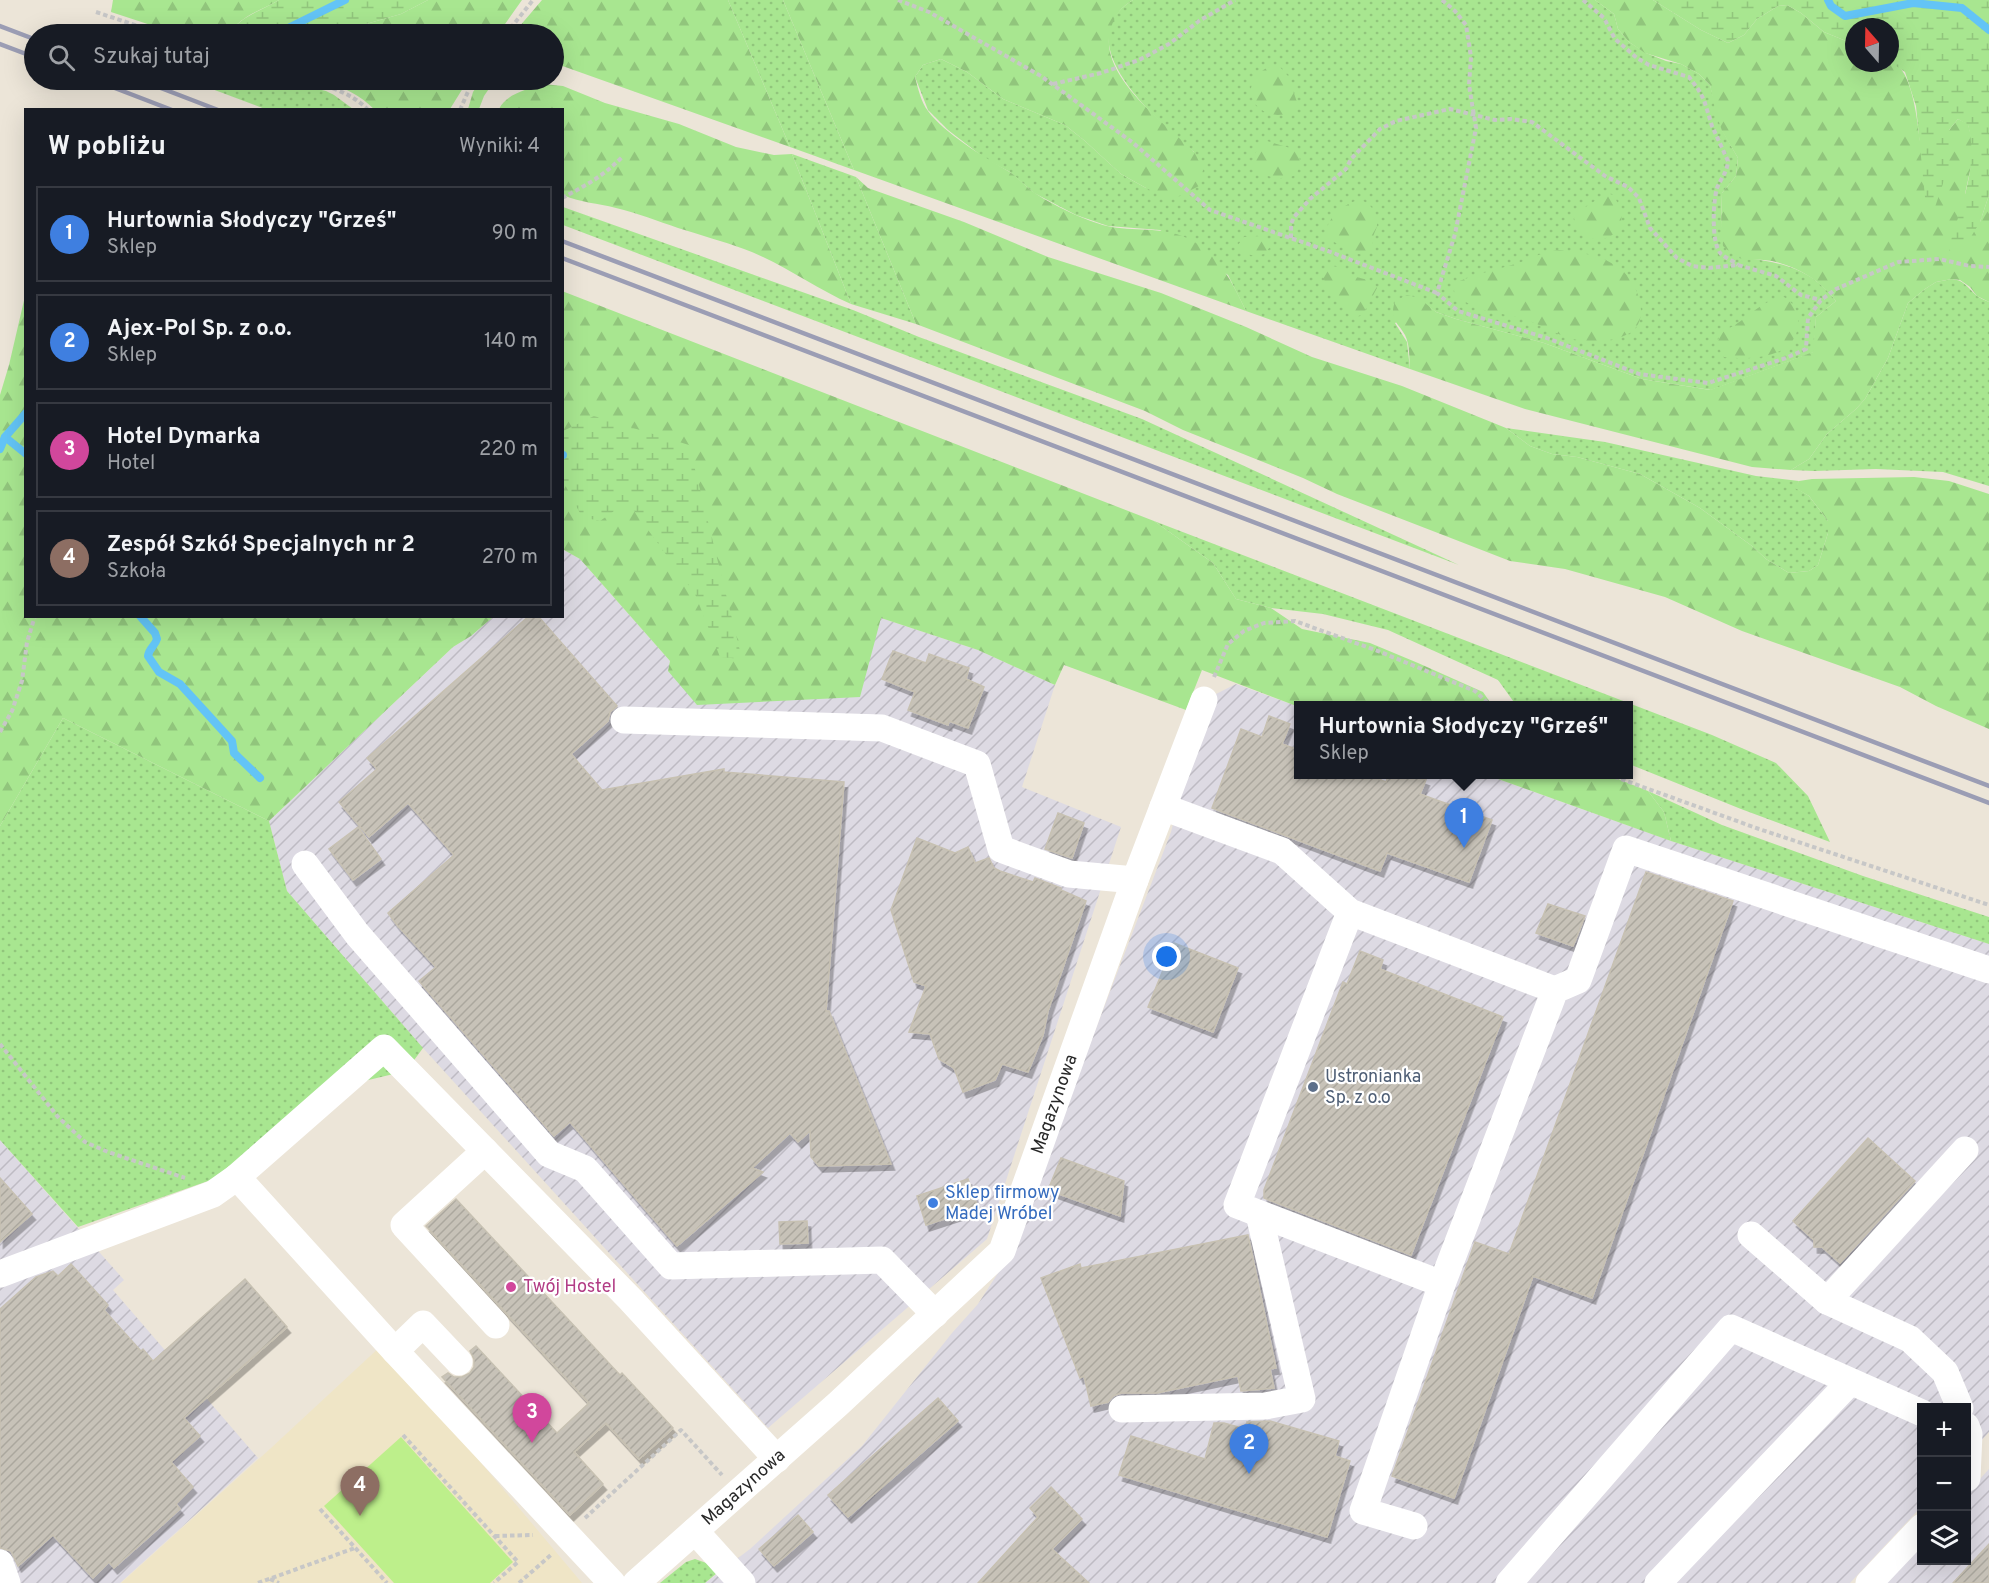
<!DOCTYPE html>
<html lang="pl">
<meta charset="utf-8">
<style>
:root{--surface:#171b24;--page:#20242c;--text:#f1f3f6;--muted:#9ea1a6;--line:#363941;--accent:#9ba6fa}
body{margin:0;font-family:Overpass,sans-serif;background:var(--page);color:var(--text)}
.controls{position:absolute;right:18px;bottom:18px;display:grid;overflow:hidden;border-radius:0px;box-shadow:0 6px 24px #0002}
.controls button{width:54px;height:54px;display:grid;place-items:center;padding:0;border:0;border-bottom:2px solid var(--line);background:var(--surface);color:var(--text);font:30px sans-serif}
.compass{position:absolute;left:1845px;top:18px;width:54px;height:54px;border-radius:50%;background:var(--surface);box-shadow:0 6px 24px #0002;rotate:340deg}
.you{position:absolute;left:1167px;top:957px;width:21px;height:21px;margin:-15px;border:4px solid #fff;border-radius:50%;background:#1a73e8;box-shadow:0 0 0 9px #1a73e833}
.badge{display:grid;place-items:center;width:39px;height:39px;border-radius:50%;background:var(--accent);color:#fff;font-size:20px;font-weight:700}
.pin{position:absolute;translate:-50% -50px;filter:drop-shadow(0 2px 3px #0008)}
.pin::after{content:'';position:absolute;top:32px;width:21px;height:18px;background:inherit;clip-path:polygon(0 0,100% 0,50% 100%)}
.popup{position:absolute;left:1294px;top:701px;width:339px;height:78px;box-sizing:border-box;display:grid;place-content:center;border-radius:0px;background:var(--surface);filter:drop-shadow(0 2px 4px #0005);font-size:20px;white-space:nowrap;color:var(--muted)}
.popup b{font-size:22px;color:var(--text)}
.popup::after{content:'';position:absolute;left:50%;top:100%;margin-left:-12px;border:12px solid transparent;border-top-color:var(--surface)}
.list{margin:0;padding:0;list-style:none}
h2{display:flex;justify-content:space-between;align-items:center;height:78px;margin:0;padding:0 24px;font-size:26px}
h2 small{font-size:20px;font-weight:400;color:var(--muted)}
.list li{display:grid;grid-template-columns:39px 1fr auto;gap:18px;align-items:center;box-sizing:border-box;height:96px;margin:0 12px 12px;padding:0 12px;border:2px solid var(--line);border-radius:0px}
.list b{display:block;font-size:22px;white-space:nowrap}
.list p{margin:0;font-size:20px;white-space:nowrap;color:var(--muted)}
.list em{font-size:20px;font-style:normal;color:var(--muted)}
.icon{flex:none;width:33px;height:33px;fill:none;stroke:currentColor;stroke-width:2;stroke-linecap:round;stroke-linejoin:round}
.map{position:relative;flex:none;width:1989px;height:1583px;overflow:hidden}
.search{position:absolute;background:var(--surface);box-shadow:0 6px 24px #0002;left:24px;top:24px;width:540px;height:66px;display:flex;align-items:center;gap:15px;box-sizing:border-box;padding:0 21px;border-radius:33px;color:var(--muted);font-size:22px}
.panel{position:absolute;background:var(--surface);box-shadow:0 6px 24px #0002;left:24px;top:108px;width:540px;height:510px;border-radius:0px}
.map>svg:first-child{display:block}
.industrial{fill:url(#industrial-furrows)}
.education{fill:#efe5c6}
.grass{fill:url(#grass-dots)}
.forest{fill:url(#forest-firs)}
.wetland{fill:url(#wetland-marsh)}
.pitch{fill:#bdef8b}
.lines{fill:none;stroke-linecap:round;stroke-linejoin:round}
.stream{stroke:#63c4f6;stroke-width:8}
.building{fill:url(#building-hatch);stroke:#c7c1b2;stroke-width:1.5;filter:url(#shadow)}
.path{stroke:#c7c7c7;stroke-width:4;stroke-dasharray:4.5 3;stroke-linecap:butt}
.minor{stroke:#fff;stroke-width:27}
.rail{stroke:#9b9db4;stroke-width:4.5}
.service-dot{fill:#5c6f8a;stroke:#fff;stroke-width:2}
.shop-dot{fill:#3f7fe0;stroke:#fff;stroke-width:2}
.hotel-dot{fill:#d1479c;stroke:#fff;stroke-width:2}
.labels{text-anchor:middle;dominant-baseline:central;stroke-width:4.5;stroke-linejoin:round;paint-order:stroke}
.service-label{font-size:18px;fill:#4e5e75;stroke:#fff;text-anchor:start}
.street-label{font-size:18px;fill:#282828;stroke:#fff}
.shop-label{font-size:18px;fill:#366cbe;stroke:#fff;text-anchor:start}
.hotel-label{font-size:18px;fill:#b23c85;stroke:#fff;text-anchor:start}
</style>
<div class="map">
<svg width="1989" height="1583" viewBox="0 0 1989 1583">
<defs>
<pattern id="industrial-furrows" width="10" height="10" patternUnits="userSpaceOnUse" patternTransform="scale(1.5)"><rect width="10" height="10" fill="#dddae3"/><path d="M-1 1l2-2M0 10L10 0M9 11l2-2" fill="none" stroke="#bebbc3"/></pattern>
<pattern id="grass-dots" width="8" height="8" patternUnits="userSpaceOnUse" patternTransform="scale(1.5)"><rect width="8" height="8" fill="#a8e690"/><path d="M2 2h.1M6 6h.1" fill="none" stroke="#91c57c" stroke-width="1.8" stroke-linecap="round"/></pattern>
<pattern id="forest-firs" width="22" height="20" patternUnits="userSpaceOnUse" patternTransform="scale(1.5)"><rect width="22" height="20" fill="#a8e690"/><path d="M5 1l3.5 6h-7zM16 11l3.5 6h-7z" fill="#91c57c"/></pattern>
<pattern id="wetland-marsh" width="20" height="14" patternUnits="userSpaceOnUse" patternTransform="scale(1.5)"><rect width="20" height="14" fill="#a8e690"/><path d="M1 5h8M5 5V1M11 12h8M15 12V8" fill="none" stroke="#91c57c"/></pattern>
<pattern id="building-hatch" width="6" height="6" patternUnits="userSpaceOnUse" patternTransform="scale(1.5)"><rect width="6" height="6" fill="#c7c2b8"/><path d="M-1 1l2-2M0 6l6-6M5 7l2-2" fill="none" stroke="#aba79e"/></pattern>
<filter id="shadow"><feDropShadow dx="3.5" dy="6" stdDeviation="0" flood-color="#0004"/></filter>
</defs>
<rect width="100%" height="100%" fill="#ece5d8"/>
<g class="industrial">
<path d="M564 550 580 559 670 661 668 671 881 618 978 650 1055 685 1022 787 1121 827 987 1239 768 1428 423 1048 287 891 269 821 453 647 471 636 493 617 562 616Z"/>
<path d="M1236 684 1299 707V774L1487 775 1671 841 1989 944V1432L1981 1441 1966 1408H1922L1921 1507 1850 1583H705L750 1549 862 1446 952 1333 978 1304 1009 1256 1171 832 1204 700Z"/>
<path d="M0 1140 124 1280 113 1290 258 1458 120 1583H0Z"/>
<path d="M1989 1469V1583H1882L1921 1541 1922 1560H1966L1967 1493Z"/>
</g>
<path class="education" d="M382 1345 582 1583H121L271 1448Z"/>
<g class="grass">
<path d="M728 0H783L854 170 790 147Z"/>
<path d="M1133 0H1595L1614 14 1618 29 1629 42 1646 53 1666 61 1681 64 1699 74 1710 85 1722 130 1738 158 1736 176 1722 193 1721 225 1738 257C1779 262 1810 267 1836 301L1816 317 1814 352 1711 390 1642 379 1544 343 1456 319 1436 312 1428 306 1395 323 1407 342 1410 369 1246 311 1228 275 1160 230 1108 226 1076 215 1034 193 1010 172 987 160 948 130 928 110 915 77 923 65 941 59 967 72 1003 99 1065 125 1085 141 1121 174 1146 188 1194 152C1159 122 1064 42 1133 0Z"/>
<path d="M188 80H280L326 91 334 95 353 109H265Z"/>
<path d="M792 154 856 177 916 324 851 304Z"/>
<path d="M563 207 853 310 919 337 1142 419 1459 565 563 225Z"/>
<path d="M1952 279C1964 280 1967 287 1976 295 1979 298 1985 300 1989 302V486L1943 472 1876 469 1814 471 1791 470 1809 459 1827 434 1856 409 1865 399 1888 358 1908 303 1925 289 1936 282Z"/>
<path d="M1506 428 1605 442 1756 476 1799 481 1796 488 1809 496 1828 521V533L1818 565 1809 571 1789 573 1766 559 1752 546 1700 508 1640 474 1577 457 1552 454 1530 446Z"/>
<path d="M1154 521 1712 735 1776 763 1808 796 1830 842 1741 809 1629 764V706L1516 705 1498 680 1388 630 1323 614 1271 608 1236 599 1213 563Z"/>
<path d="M63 718 269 821 287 891 423 1048 406 1071 331 1089 225 1175 78 1227 0 1140V826Z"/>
<path d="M1648 791 1722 825 1863 876 1989 917V944L1671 841 1664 812Z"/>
<path d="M695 1559 712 1565 717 1573 705 1583H660L686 1562Z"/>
</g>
<g class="forest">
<path d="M113 0H279C263 10 239 16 230 34H178L111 12Z"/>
<path d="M428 0H522L498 34H331L401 14Z"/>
<path d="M542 0H728L790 147 554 63V34H513Z"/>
<path d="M783 0H1133C1121 7 1115 15 1111 28 1096 74 1164 122 1192 150 1197 155 1199 163 1203 170L1199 186 1177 197H1164L1146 188 1121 174 1085 141 1065 125 1003 99 967 72 941 59 923 65 915 77C918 88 921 102 928 111 944 133 984 157 1008 171 1017 176 1024 185 1032 191 1050 204 1086 221 1107 226 1133 232 1161 226 1187 238 1218 252 1232 282 1246 311L854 170Z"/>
<path d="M1595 0H1653L1701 30 1728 43 1744 35 1757 19 1778 6 1787 5 1801 13 1824 32 1851 43 1854 48V63C1865 63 1881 61 1890 62 1912 64 1918 125 1920 141L1949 166V130L1958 119 1968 124 1972 140V162L1965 194 1980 222 1989 195V302L1977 296 1970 287 1960 280 1952 279 1936 282 1925 289 1908 303 1888 358 1865 399 1856 409 1827 434 1809 459 1791 470 1752 467 1525 409 1410 369C1409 358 1410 345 1405 335 1397 321 1389 320 1395 301L1407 295 1419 298 1436 312 1456 319 1544 343 1642 379 1710 390 1813 352 1816 317 1836 301C1820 280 1798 267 1772 261 1762 259 1749 261 1739 258 1734 256 1728 250 1723 246L1721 225 1722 193 1736 176 1738 158 1722 131 1716 113 1710 85 1699 74 1681 64 1645 53 1629 42 1618 29 1614 14Z"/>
<path d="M1278 65 1288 76 1298 105C1277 131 1235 101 1257 76 1263 69 1269 66 1278 65Z"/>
<path d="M321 80H468L450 109 375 110C360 95 342 86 321 80Z"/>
<path d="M481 80H495L484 96 479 109H468L473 92Z"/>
<path d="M543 84 563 86 605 103 679 124 736 147 774 155 792 154 851 304C814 288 782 263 744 249 722 241 700 235 678 228 658 221 637 213 616 208 597 203 582 203 563 195L562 110 499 109C507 93 527 90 543 84Z"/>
<path d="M1267 141 1290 148 1299 153 1300 163 1296 175C1269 186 1234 164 1267 141Z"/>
<path d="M856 177 868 188 964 222 1048 257 1161 293 1246 327 1312 357 1402 386 1506 428 1530 446 1552 454 1577 457 1640 474 1700 508 1752 546 1766 559 1789 573 1809 571 1818 565 1828 533V521L1809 496 1795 488 1799 481 1812 479 1914 477 1949 481 1989 494V729L1936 706 1900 687 1742 631 1665 597 1565 569 1510 561 1456 540 1337 494 1303 478 1183 430 1145 411 916 324Z"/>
<path d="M1607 193 1613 195C1644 240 1580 256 1574 218L1581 210Z"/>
<path d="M1358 200C1368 200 1379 213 1377 225 1377 228 1375 231 1374 234 1372 239 1373 243 1373 249L1364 255 1354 253 1325 237C1327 218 1340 206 1358 200Z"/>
<path d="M1262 236 1268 241 1270 247 1264 254 1255 256 1243 253 1238 245 1244 237Z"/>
<path d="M1559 250C1581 252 1607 256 1624 272 1638 286 1651 319 1630 333 1620 339 1602 342 1590 342 1567 341 1546 327 1525 319 1512 315 1498 314 1484 310 1475 308 1465 301 1455 297L1454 290 1457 282C1476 274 1495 270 1515 264 1530 259 1544 251 1559 250Z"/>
<path d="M1333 266 1345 269 1352 276 1372 281 1377 288 1363 314 1354 318C1340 309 1344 306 1335 297 1327 289 1323 284 1324 272Z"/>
<path d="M562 291 1154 521 1213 563 1236 599 1271 608 1302 629 1370 643 1418 663 1483 692 1492 705 1299 707 1202 670 1186 710 1064 665 1055 685 978 650 881 618 860 697 697 705 668 671 670 661 580 559 564 550 563 551Z"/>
<path d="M25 296 26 616 493 617 471 636 453 647 269 821 63 718 0 826V395L9 365Z"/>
<path d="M1784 297C1793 303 1797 308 1798 320 1800 359 1751 360 1724 357 1721 351 1717 346 1718 340 1721 330 1728 329 1735 325 1752 314 1763 300 1784 297Z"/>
<path d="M1487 775H1608L1648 791 1664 812 1671 841Z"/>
</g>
<g class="wetland">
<path d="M279 0H428L401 14 331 34H230C238 17 263 10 279 0Z"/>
<path d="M1653 0H1989V195L1980 222 1963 250 1951 254 1949 246C1961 207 1979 165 1968 125L1958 119 1949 130V166L1934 210H1929L1925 197 1916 106 1905 72 1890 62V27H1854V48L1851 43 1824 32 1801 13 1787 5 1778 6 1757 19 1744 35 1728 43 1701 30Z"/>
<path d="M594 416 689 445 742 659 720 657 695 594 632 508 617 509 600 521 582 517 563 481V431Z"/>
</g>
<path class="pitch" d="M401 1437 513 1562 490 1583H394L324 1506Z"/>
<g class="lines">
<g class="stream">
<path d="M1828 0 1831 6 1845 16 1913 3 1962 8 1989 30"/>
<path d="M276 34 345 0"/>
<path d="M5 437 26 454"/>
<path d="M0 449 5 437 26 413"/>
<path d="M562 455H563"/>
<path d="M140 616 155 633 157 639C155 646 149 648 148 656L159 672 180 684 232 741 234 753 260 778"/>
</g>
</g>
<g class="building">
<path d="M529 616H538L617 706 610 712 608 721 571 754 602 790 724 769V772L844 782 826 1011H829L891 1164 819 1166 811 1157 810 1131 798 1142 790 1133 752 1168 763 1172 677 1246 570 1122 554 1136 419 981 436 967 397 925 388 913 454 855 408 803 369 837 339 802 377 769 367 758Z"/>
<path d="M893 651 926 663 929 654 969 668 966 679 984 687 968 728 949 721 948 725 908 710 915 692 882 679Z"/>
<path d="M1269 716 1290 724 1282 744 1299 750V774H1365L1386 782 1389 774H1410L1426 780 1420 794 1492 820 1469 882 1387 853 1380 871 1212 808 1241 729 1262 737Z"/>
<path d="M1058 813 1084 823 1072 858 1045 849Z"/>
<path d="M358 827 381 859 353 880 329 849Z"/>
<path d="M917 838 955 853 968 847 975 863 989 858 994 868 1000 871 1033 882 1035 878 1061 888V890L1086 901 1048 1011 1043 1035 1028 1072 1002 1064 995 1080 963 1092 954 1068 939 1059 930 1034 909 1032 926 986 914 982 891 910Z"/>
<path d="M1646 872 1733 901 1592 1298 1533 1276 1454 1498 1392 1476 1475 1242 1509 1254Z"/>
<path d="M1548 904 1585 916 1573 946 1536 933Z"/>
<path d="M1174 943 1238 968 1213 1032 1148 1007Z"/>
<path d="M1360 951 1383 960 1380 969 1503 1017 1411 1255 1264 1198V1190L1343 982 1347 984Z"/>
<path d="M1868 1138 1915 1181 1840 1263 1822 1247H1814V1240L1793 1221Z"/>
<path d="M1061 1158 1124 1181 1120 1216 1048 1190Z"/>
<path d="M0 1178 32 1214 0 1242Z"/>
<path d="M968 1179 978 1208 926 1225 917 1196Z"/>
<path d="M456 1199 620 1375 622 1373 673 1428 639 1459 606 1423 574 1452 603 1484 570 1515 442 1377 448 1373 454 1377H462L470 1373 474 1367V1359L470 1351 476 1346 557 1433 589 1403 426 1226Z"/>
<path d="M807 1221 808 1243 780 1244 779 1222Z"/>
<path d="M1248 1235 1276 1368 1270 1369 1274 1388 1241 1391 1238 1376 1157 1393H1121L1113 1396 1108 1402 1091 1406 1084 1376 1080 1378 1041 1278 1080 1264 1081 1268Z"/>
<path d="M71 1264 108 1305 104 1310 141 1351 143 1349 153 1361 245 1279 287 1327 184 1418 200 1436 171 1462 193 1487 176 1504 180 1509 114 1568 109 1562 93 1578 53 1535 18 1566 11 1551 0 1548V1309L36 1277 53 1271 58 1276Z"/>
<path d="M938 1398 958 1421 848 1517 828 1495Z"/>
<path d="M1270 1421 1339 1441 1335 1456 1350 1461 1327 1537 1119 1475 1131 1436 1205 1459 1214 1423H1224L1249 1430 1247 1422Z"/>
<path d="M1051 1487 1082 1519 1052 1549 1089 1583H978L1038 1517 1030 1508Z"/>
<path d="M798 1515 813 1532 774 1566 759 1549Z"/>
<path d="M1989 1544V1583H1953Z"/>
</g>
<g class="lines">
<g class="path">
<path d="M898 0 929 12 1041 76 1132 142 1210 210 1328 251 1437 293"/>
<path d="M1442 0 1455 11 1466 25 1471 57 1469 85 1476 128 1455 234 1437 293 1458 311 1547 338 1639 374 1708 383 1786 358 1806 349 1808 318 1821 300 1836 289 1898 262 1939 259 1970 266 1989 267"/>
<path d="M1583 0 1604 18 1615 39 1637 58 1649 65 1689 77 1698 89 1704 100 1712 126 1728 161C1727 173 1721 178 1717 188 1713 201 1711 244 1721 254 1726 258 1733 261 1738 265"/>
<path d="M96 12 162 34"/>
<path d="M506 34 533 0"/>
<path d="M304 80C327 86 351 92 368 110"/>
<path d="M1053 84 1101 73 1139 60 1169 44 1199 21 1235 0"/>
<path d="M460 110 473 80"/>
<path d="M562 198C585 186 605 175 623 156"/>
<path d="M1291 238V224L1294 217 1310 199 1346 169 1351 159 1380 129 1396 121 1450 109 1495 120 1511 119 1532 122 1605 176 1628 187 1639 198 1650 228 1677 258 1692 266 1709 268 1738 265 1776 276 1801 295 1821 300"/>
<path d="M1214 677 1228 644 1244 631 1264 623 1295 621 1378 651 1475 691 1491 706"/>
<path d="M0 732 12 711 22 681 27 642 35 616"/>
<path d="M1607 774 1759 829 1989 905"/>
<path d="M0 1044 58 1117 85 1142 108 1152 185 1178"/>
<path d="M403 1435 518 1562 494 1583"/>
<path d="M320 1509 387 1583"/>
<path d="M585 1518 681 1430 722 1475"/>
<path d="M495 1536 533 1535"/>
<path d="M270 1579 279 1583"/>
<path d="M258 1583 355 1548"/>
<path d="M519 1583 552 1554"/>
</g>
<g class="minor">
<path d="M624 720 882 728 977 764 1001 849 1069 874 1135 880"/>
<path d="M1163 807 1282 851 1350 912 1555 990 1442 1284 1237 1205 1350 912"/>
<path d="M305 864 357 934 549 1154 585 1169 671 1266 882 1260 935 1314"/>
<path d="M1555 990 1578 980 1626 849 1989 970"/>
<path d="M485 1151 404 1225 496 1325"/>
<path d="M237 1177 384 1048 630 1299 777 1459"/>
<path d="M1751 1235 1827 1301 1910 1339 1945 1372 1960 1408"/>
<path d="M0 1274 213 1194 237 1177 395 1351 612 1583"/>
<path d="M1827 1301 1965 1150"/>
<path d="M395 1351 423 1324 459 1362"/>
<path d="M1122 1409 1265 1406 1302 1399 1259 1214"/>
<path d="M1966 1426 1969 1434 1967 1478"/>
<path d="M1414 1526 1363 1511 1442 1284"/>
<path d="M695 1531 742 1583"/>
<path d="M0 1563 7 1583"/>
<path id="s1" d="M636 1583 838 1404 1002 1251 1135 880 1204 700"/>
<path d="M1509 1583 1731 1328 1922 1413"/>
<path d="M1658 1583 1850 1382"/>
<path d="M1869 1583 1922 1527"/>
</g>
<g class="rail">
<path d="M0 26 34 39"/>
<path d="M0 44 34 57"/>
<path d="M94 80 172 110"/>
<path d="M140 80 218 110"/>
<path d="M562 241 1989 786"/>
<path d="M562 258 1989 803"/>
</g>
</g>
<circle class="service-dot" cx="1313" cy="1087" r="6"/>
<circle class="shop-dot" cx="933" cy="1203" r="6"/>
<circle class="hotel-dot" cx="511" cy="1287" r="6"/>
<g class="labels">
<g class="service-label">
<text x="1325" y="1077">Ustronianka<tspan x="1325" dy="21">Sp. z o.o</tspan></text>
</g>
<g class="street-label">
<text stroke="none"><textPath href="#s1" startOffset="650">Magazynowa</textPath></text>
<text stroke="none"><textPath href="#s1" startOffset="144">Magazynowa</textPath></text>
</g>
<g class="shop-label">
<text x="945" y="1193">Sklep firmowy<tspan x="945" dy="21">Madej Wróbel</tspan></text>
</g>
<g class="hotel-label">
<text x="523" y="1287">Twój Hostel</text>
</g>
</g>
</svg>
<div class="controls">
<button>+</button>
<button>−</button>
<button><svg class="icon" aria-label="layers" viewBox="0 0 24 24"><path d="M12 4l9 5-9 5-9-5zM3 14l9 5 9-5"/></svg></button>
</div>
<svg class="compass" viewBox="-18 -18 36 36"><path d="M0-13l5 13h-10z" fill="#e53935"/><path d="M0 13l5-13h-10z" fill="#9ea1a6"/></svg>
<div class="you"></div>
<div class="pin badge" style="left:1464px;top:848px;background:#3f7fe0">1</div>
<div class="popup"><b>Hurtownia Słodyczy &quot;Grześ&quot;</b>Sklep</div>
<div class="pin badge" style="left:1249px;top:1474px;background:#3f7fe0">2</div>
<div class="pin badge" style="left:532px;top:1443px;background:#d1479c">3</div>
<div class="pin badge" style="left:360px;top:1516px;background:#8d6e63">4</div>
<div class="search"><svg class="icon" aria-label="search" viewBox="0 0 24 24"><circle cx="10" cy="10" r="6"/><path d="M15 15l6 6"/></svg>Szukaj tutaj</div>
<section class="panel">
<h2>W pobliżu<small>Wyniki: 4</small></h2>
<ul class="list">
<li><span class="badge" style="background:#3f7fe0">1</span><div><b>Hurtownia Słodyczy &quot;Grześ&quot;</b><p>Sklep</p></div><em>90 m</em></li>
<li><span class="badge" style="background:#3f7fe0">2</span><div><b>Ajex-Pol Sp. z o.o.</b><p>Sklep</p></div><em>140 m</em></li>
<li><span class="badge" style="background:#d1479c">3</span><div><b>Hotel Dymarka</b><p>Hotel</p></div><em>220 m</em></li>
<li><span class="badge" style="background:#8d6e63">4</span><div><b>Zespół Szkół Specjalnych nr 2</b><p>Szkoła</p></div><em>270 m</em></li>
</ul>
</section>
</div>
